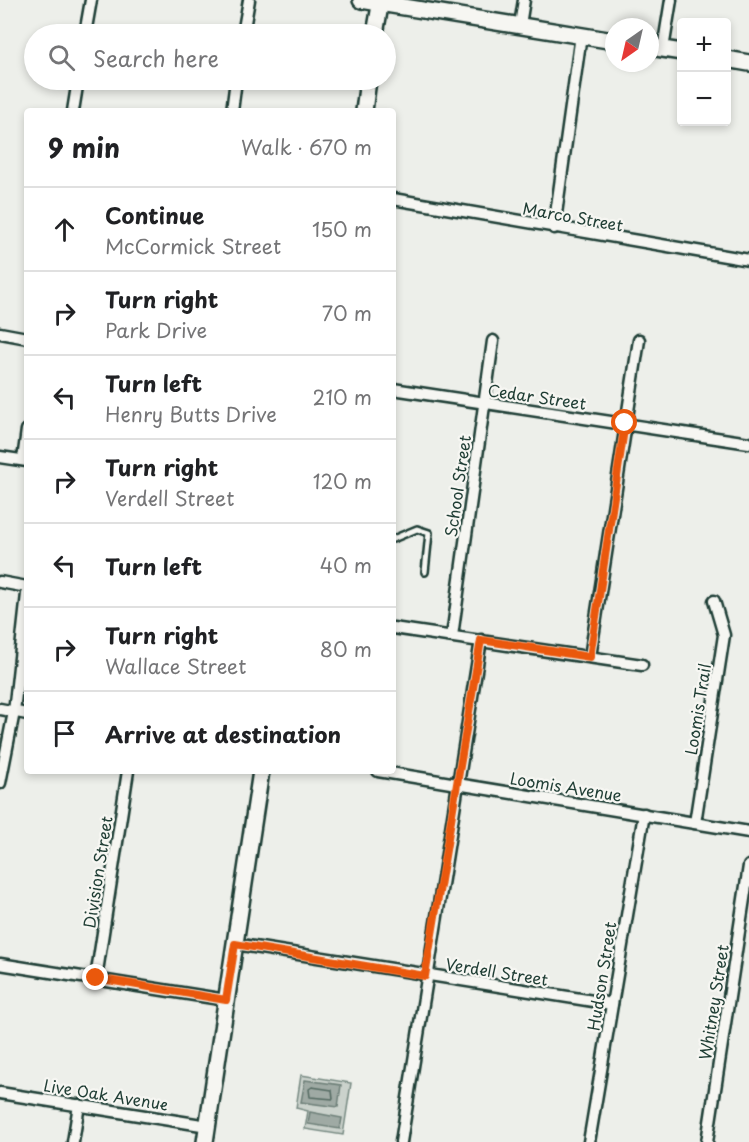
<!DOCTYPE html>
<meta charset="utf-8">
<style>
:root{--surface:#fff;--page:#f2f2f2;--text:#202124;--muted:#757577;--line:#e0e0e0}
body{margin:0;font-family:"Playpen Sans",sans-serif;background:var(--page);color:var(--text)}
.controls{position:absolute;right:18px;top:18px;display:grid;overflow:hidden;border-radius:6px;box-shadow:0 3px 9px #0003}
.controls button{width:54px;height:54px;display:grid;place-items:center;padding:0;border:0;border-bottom:2px solid var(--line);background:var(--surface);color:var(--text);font:30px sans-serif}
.compass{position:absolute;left:605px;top:18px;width:54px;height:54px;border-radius:50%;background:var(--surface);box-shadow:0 3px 9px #0003;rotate:214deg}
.stop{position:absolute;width:18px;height:18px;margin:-14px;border:4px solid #ea580c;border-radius:50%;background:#fff}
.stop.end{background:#ea580c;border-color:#fff;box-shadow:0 2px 6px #0008}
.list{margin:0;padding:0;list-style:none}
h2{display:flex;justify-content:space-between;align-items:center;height:78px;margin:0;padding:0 24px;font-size:26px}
h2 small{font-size:20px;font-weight:400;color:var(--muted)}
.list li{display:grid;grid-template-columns:39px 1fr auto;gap:18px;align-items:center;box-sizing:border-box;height:84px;padding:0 24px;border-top:2px solid var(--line)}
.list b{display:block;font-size:22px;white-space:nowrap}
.list p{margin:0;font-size:20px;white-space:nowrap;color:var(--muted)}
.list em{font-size:20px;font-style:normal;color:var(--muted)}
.icon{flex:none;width:33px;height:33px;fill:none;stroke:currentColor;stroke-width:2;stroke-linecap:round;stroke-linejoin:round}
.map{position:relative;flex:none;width:749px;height:1142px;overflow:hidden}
.search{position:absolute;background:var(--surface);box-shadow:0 3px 9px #0003;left:24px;top:24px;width:372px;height:66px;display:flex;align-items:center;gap:15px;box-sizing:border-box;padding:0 21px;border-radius:33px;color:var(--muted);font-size:22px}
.panel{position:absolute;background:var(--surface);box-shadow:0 3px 9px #0003;left:24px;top:108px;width:372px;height:666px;border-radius:6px}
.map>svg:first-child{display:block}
.green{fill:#cbd2cc;stroke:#758880;stroke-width:1.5}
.water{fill:#9faaa4;stroke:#6c7e77;stroke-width:1.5}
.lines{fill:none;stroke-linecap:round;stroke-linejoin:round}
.shore{stroke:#526961;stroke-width:1.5}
.lane-casing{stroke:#1f3d34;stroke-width:10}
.street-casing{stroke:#1f3d34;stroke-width:15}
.secondary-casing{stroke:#1f3d34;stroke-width:20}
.lane{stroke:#f6f6f2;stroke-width:5}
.street{stroke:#f6f6f2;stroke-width:10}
.secondary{stroke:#f6f6f2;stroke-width:15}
.route{stroke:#ea580c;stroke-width:8}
.labels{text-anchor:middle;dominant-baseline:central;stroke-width:4.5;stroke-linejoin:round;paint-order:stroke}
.street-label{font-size:16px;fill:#1f3d34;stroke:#f6f6f2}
</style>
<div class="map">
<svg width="749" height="1142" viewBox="0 0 749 1142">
<rect width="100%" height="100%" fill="#edefea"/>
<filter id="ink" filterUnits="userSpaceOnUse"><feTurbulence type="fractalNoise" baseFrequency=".0167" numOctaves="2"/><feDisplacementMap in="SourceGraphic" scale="12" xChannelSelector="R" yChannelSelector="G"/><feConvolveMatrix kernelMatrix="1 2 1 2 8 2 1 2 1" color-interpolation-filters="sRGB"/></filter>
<g filter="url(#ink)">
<path class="green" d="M301 1075 351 1083 343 1135 305 1129 308 1111 296 1108Z"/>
<g class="water">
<path d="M305 1080 341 1085 338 1107 301 1102Z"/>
<path d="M310 1112 342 1118 340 1129 308 1124Z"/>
</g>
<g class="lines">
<path class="shore" d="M312 1087 332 1090 333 1099 310 1097 309 1089Z"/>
<g class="lane-casing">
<path id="lane" d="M393 539 417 529 429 533 425 572"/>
</g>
<g class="street-casing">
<g id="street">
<path d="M520 25 524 0"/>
<path d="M85 34 91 0"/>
<path d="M243 34 249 0"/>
<path d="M663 49 671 0"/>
<path d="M73 111 78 80"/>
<path d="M232 111 236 80"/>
<path d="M393 199 749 260"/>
<path d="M554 228 581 35"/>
<path d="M0 333 27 338"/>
<path d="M393 389 749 443"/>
<path d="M0 457 27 461"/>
<path d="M23 460 27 430"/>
<path d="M0 582 27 587"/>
<path d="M393 628 642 665"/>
<path d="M452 636 493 341"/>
<path d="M590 657 639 340"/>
<path d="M0 709 27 714"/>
<path d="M378 771 749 832"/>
<path d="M0 783 14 712 27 594"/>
<path d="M695 823 724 635 714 601"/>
<path d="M235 944 612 1004"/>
<path d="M0 964 226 1000"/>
<path d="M96 978 128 771"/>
<path d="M0 1093 208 1126"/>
<path d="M73 1142 79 1105"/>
<path d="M401 1142 481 640"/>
<path d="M589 1142 644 814"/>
<path d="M707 1142 749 866"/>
</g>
</g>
<g class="secondary-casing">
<g id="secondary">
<path d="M361 0 614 41"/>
<path d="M375 34 381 0"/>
<path d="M650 47 682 52"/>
<path d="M726 59 749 63"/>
<path d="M364 111 368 80"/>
<path d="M205 1142 261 771"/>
</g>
</g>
<use href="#lane" class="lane"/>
<use href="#street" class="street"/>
<use href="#secondary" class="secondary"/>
</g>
</g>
<g class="lines" filter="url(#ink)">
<path class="route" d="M96 978 226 1000 235 944 425 976 481 640 590 657 625 423"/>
</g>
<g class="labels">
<g class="street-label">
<text transform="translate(573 216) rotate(10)">Marco Street</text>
<text transform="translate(537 396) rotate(8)">Cedar Street</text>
<text transform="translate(457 486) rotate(-82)">School Street</text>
<text transform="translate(697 709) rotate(-81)">Loomis Trail</text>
<text transform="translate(566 786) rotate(9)">Loomis Avenue</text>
<text transform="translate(97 872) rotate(-81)">Division Street</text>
<text transform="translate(497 971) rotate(9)">Verdell Street</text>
<text transform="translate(601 976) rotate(-81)">Hudson Street</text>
<text transform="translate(713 1002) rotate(-81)">Whitney Street</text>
<text transform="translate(106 1094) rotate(9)">Live Oak Avenue</text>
</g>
</g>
</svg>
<div class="controls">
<button>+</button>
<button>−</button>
</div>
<svg class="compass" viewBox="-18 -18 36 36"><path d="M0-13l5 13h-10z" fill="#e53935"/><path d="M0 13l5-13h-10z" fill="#757577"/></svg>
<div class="stop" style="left:625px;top:423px"></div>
<div class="stop end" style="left:96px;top:978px"></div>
<div class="search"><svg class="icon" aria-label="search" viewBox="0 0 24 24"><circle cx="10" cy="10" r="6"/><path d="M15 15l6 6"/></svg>Search here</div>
<section class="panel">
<h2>9 min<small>Walk · 670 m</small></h2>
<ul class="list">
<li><svg class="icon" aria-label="ahead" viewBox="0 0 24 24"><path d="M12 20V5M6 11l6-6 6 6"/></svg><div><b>Continue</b><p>McCormick Street</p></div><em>150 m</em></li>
<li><svg class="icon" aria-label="right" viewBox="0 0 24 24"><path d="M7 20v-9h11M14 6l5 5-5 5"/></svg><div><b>Turn right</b><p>Park Drive</p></div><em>70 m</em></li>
<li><svg class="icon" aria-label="left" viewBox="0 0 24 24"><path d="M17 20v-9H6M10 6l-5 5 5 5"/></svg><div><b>Turn left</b><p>Henry Butts Drive</p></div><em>210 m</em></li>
<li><svg class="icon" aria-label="right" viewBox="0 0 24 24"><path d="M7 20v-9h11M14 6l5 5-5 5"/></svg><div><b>Turn right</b><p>Verdell Street</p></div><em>120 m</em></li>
<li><svg class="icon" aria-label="left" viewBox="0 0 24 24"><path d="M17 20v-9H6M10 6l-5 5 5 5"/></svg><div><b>Turn left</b></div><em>40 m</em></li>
<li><svg class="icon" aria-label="right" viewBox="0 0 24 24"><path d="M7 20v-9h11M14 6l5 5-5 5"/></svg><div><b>Turn right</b><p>Wallace Street</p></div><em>80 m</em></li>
<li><svg class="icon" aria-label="arrive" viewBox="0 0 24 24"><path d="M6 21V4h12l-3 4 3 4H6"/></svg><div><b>Arrive at destination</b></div></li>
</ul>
</section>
</div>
